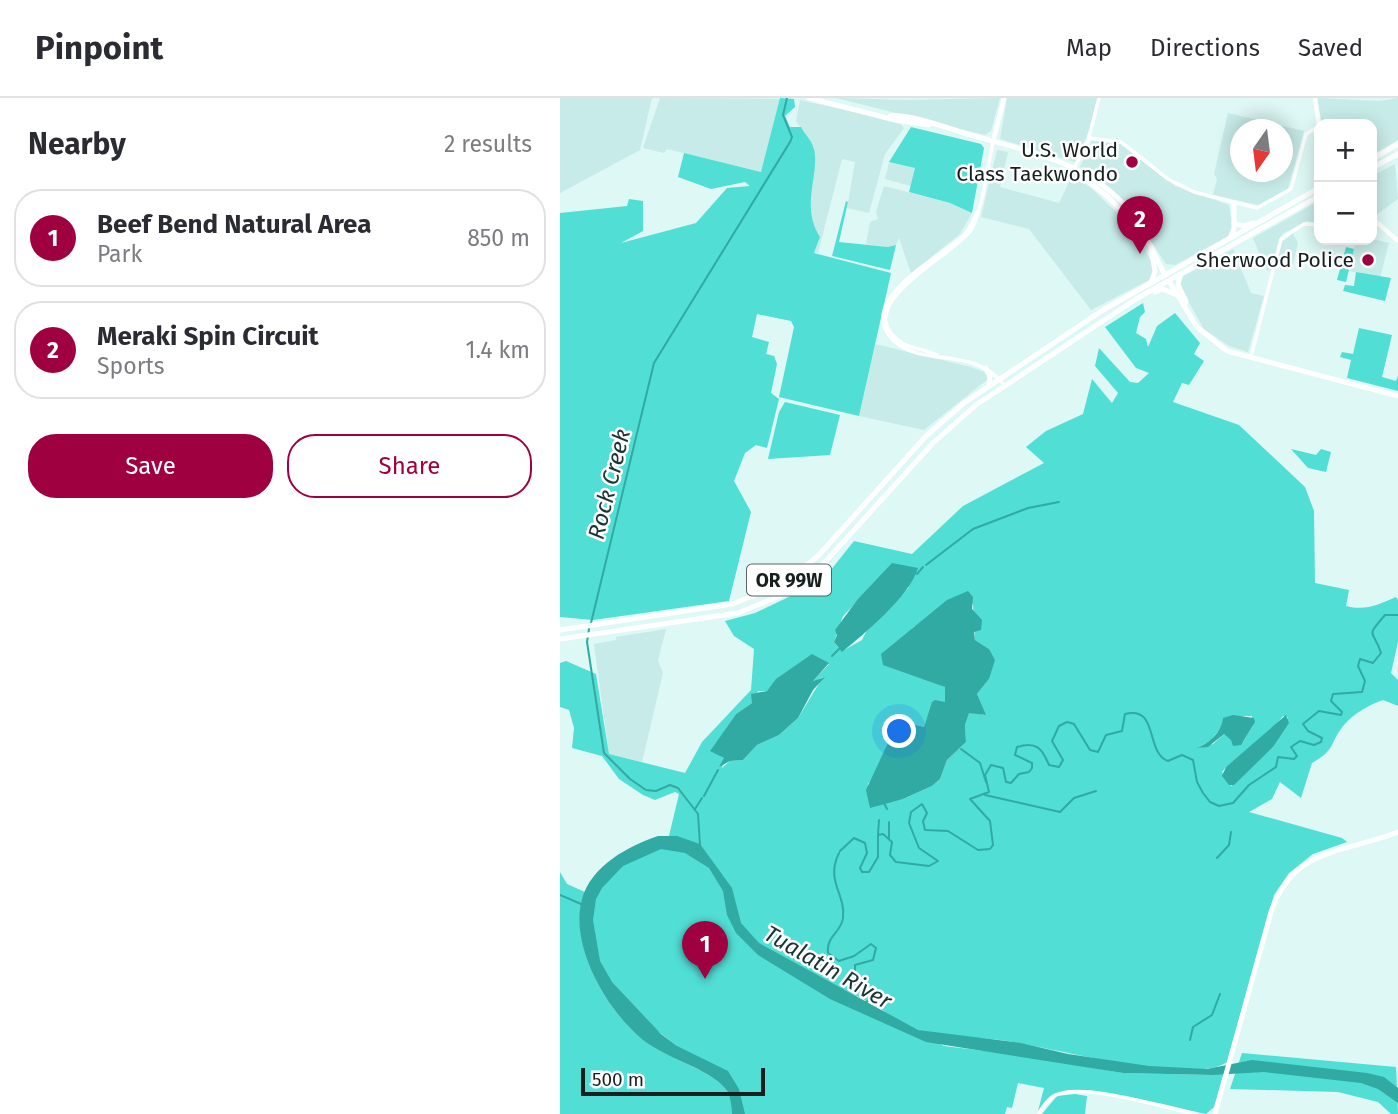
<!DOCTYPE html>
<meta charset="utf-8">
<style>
:root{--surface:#fff;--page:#f2f2f3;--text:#2b2b33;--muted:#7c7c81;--line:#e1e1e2;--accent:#9f0140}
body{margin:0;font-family:"Fira Sans",sans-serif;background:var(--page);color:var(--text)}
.controls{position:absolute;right:21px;top:21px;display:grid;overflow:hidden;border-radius:14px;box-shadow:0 4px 18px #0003}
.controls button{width:63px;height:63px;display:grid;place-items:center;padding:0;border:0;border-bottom:2px solid var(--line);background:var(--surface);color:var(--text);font:35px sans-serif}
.compass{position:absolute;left:670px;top:21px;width:63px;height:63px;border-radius:50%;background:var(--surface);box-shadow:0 4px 18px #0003;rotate:194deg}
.scale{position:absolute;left:21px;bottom:18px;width:184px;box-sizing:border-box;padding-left:7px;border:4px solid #16201f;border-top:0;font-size:19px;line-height:24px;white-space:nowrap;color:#16201f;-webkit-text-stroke:5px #fefefe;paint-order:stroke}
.you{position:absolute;left:340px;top:634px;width:24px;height:24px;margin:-18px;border:5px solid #fff;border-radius:50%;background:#1a73e8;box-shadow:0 0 0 10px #1a73e833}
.badge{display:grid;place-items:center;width:46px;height:46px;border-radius:50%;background:var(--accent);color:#fff;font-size:23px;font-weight:700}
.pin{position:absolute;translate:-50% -58px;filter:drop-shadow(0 2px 4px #0008)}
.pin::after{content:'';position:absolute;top:37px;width:24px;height:21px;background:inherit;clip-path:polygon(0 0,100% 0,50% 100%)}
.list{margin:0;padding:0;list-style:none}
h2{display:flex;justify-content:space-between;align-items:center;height:91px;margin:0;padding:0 28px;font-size:30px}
h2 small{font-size:23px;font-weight:400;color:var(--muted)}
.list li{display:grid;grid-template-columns:46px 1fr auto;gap:21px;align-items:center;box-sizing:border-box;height:98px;margin:0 14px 14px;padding:0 14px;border:2px solid var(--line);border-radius:28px}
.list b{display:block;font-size:26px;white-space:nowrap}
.list p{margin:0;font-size:23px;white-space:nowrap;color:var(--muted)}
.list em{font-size:23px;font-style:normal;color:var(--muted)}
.actions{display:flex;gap:14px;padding:21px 28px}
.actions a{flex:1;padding:16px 0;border:2px solid var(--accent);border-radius:28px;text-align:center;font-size:24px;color:var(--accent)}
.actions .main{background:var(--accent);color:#fff}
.map{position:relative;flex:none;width:838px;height:1016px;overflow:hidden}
header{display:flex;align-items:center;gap:42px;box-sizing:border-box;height:98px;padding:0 35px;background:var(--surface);border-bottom:2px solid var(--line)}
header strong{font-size:33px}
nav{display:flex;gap:38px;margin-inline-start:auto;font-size:24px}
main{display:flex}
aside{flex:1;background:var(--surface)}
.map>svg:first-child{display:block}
.built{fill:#c7ebe8;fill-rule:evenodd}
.green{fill:#51ded5;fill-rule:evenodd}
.water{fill:#30aaa2}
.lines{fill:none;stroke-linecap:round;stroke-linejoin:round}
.stream{stroke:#30aaa2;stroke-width:2}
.tertiary{stroke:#fff;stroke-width:3.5}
.secondary{stroke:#fff;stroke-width:4.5}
.primary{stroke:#fff;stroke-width:5}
.trunk{stroke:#fff;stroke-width:5}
.poi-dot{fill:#9f0140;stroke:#fefefe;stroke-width:2.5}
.labels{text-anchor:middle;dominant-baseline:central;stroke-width:5;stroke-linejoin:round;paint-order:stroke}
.shield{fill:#fefefe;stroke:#5c6362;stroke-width:2}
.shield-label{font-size:19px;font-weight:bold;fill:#16201f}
.poi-label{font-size:21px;fill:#16201f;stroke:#fefefe;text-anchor:end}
.water-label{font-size:23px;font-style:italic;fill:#1b3432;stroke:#fefefe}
</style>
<header>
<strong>Pinpoint</strong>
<nav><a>Map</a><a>Directions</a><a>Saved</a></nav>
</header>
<main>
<aside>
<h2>Nearby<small>2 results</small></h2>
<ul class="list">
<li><span class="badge">1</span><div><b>Beef Bend Natural Area</b><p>Park</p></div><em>850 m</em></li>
<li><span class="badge">2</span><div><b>Meraki Spin Circuit</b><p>Sports</p></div><em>1.4 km</em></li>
</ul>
<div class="actions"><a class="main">Save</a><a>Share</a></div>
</aside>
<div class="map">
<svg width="838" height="1016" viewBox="0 0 838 1016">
<rect width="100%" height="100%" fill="#ddf8f5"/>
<g class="built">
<path d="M0 0H92L80 52 0 95Z"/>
<path d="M100 0 220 1 202 74 107 51 104 55 83 50Z"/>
<path d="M276 0 347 2 440 0 431 33 425 37Z"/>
<path d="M447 0H538L529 33 515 64 440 41Z"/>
<path d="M757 0 819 3 838 0V42L812 57V26H762Z"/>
<path d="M240 2 307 17 340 26 344 30 325 56 309 115 287 110 295 64 282 61 258 155 255 154 260 139 253 129 250 97 254 49 236 23Z"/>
<path d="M668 15 744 33 728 91 699 107 653 97 657 81 654 76ZM680 32H722V74H680Z"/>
<path d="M532 43 561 46 615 88 669 107 673 129 670 137 615 167 606 166 572 114 520 69Z"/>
<path d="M437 52 448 54 440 89 499 105 511 80 515 79 531 90 571 128 596 172 591 181 531 212 469 131 421 119Z"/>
<path d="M329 64 355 70 351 88 325 81Z"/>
<path d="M835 66 838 101 816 117 812 108V78Z"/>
<path d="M324 88 390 105 412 115 400 136 351 175 339 140 336 147 328 149 306 146 310 124 318 121 316 114Z"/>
<path d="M759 103V125L747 123 722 136 711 172H706L693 140Z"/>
<path d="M733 135 738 145 733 166 717 163 722 144Z"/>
<path d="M812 141 829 145 820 180 789 173 796 142Z"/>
<path d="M673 151 691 195 704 198 688 254 669 248 644 231 619 187 624 178Z"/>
<path d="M315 246 411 269 424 274 428 281 364 332 299 318Z"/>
<path d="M106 531 98 563 103 575 82 664 49 656 34 546 56 542V539Z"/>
</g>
<g class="green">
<path d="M220 0 234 1 235 9 225 18 230 29H241C244 35 251 42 253 48 262 72 239 107 260 139L254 155 331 175 299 318 219 299 234 229 231 223 197 216 192 239 209 244 206 256 214 258 217 266 211 295 219 301 207 350 196 347 185 355 174 383 191 414 169 503 33 522 0 519V115L67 108 69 101 83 103V133L61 145 136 125 167 90 190 88 185 84 151 91 118 79 124 55 201 74Z"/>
<path d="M351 29 421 46 424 50 412 115 390 105 349 94 355 70 329 64Z"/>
<path d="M286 103 288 104 279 144 328 149 336 147 330 172 272 158Z"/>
<path d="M786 149 794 151 786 184 777 182Z"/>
<path d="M796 174 831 180 825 203 783 193 785 187 794 188Z"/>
<path d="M583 205 585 214 580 219 576 235 586 241 588 249 597 228 615 215 640 245 634 256 644 263 629 287 622 285 613 304 679 327 745 389 754 413 755 485 789 492 786 508C806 513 817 507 836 499L838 502V544L831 575 838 582V608L823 602C809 607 794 615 784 627 769 645 777 651 752 665L741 700 720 684 712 701 689 714 782 740 787 744 753 756 729 775 714 797 667 964C635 988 489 949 447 943 417 938 386 941 357 932 339 926 327 914 311 905 272 884 197 861 178 820L182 832 204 854 384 948 458 957 563 975 652 977 664 974 654 1009 646 1016C615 1009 518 983 492 997 486 1001 482 1008 478 1013L484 990 458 985 452 1010 447 1009 445 1016H179V997L47 893 28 839 33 792C74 755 81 747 139 746L109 738 119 696 115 694 95 702 83 697 59 681 42 658 12 650 14 630 9 612 0 609V565L6 563 36 576 49 656 125 675 142 644 191 592 194 551 174 538 165 523 195 515 262 483 294 443 352 456 403 408 484 365 466 349 486 333 523 316 532 281 552 305 558 295 535 268 539 250 570 284 578 285 589 275 576 270 545 229ZM315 486 349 489 308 530 302 542 284 552 279 551 274 544 283 518ZM413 506 415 542 429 551V581L417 596 425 617 409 614 405 627 406 644 387 662 380 681 372 688 343 701 311 706 308 686 315 678 334 632 349 625 364 629 372 606 385 605V589L369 582 335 547 354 529ZM254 559 269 566 252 584 263 579 238 620 219 637 197 647 183 662 170 663 162 670 164 660 151 652 176 616 192 605 198 593H207L224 576ZM684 618H692L693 627 683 644 672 642 664 636 653 646 638 650 651 642 663 627ZM723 618 728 619 713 649 671 688 662 674 666 669 711 633Z"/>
<path d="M799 230 832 237 822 279 836 283 838 278V293L787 280 791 262 780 259 782 254 793 256Z"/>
<path d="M225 304 280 317 270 357 208 361 219 314Z"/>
<path d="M731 351 756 357 761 351 771 354 766 374 748 370Z"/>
<path d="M0 774 7 786 25 794C5 842 47 915 85 943 110 961 142 969 165 989L171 1002 172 1016H0Z"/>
<path d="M682 955 836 969 838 1016H831L818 1004 778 994 670 991Z"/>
<path d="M515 996 527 998 525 1016H482L497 998Z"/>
</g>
<g class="water">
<path d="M332 465 358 470C350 498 303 537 282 554L274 544 277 537 275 532 298 501Z"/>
<path d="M408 493 413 499 412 511 422 522 421 532 414 534 415 542 429 551 435 562 429 581 417 596 426 617 409 615 405 627 406 644 387 662 380 681 372 688 343 701 310 710 306 692 334 632 349 625 364 629 372 604 375 602 385 604V589L323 567 321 556 387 502Z"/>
<path d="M252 556 269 565 253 583 265 579 253 592 238 620 219 637 197 647 183 662 170 663 159 669 164 660 150 653 176 616 192 605 191 596 207 593 216 581Z"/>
<path d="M673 617 694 620 695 624 681 647 673 648 671 642 664 636 648 649 637 650C650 645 662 633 663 620Z"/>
<path d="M726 617 729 625 713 649 674 687H669L662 678 666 669Z"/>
<path d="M98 738H117L140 746 172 790 181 825 199 845 358 932 461 945 508 956 589 968 647 971 692 962 807 975 824 979 838 990V1005L818 991 801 985 704 974 652 977 563 975 366 944 270 901 198 857 176 835 167 817 163 793 149 770 125 755 101 751 63 768 42 790 36 801 33 822 40 863 52 884 101 936 117 948 168 973 179 991 185 1016H172C171 1005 171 995 162 987 143 969 106 960 83 942 47 913 9 848 22 801 31 768 68 748 98 738Z"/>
</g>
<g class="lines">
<g class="stream">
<path d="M366 467 413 431 468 410 499 404"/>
<path d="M357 476 363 469"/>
<path d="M31 525 94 265 230 44 232 39 223 17 227 0"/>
<path d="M29 531 27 544 44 655 70 681 86 692 96 693 110 687 118 690 138 716 140 747"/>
<path d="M272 558 280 550"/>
<path d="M401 651 420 665 426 684"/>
<path d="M425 697 500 714 514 700 536 693"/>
<path d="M144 698 158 672"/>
<path d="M324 705 327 711"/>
<path d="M135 711 142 700"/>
<path d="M329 724V740"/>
<path d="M318 737 319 722"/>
<path d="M280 753 294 740 305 745 307 755 300 770 302 774H309L318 759V737L323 736 332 744 330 757 336 764 369 768 378 763 359 750 349 725 351 714 362 706 367 715 363 723 365 732 388 733 418 752 430 751 433 747 430 723 410 701 429 694 425 677 431 667 443 670 446 684 451 685 459 676 469 674 472 670V665L455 657 457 649C476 643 482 650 489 667L499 669 503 662 492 643 499 628 507 624 514 626 530 652 538 654 546 637 562 633 565 616C599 607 585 655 608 663L622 657 633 662 637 684 643 695 650 704 659 708 673 705 689 687 716 669 718 659 734 661 737 658 731 649 740 643 754 647 761 644 762 640 748 633 743 626 759 613 781 617 782 614 771 603 773 596 802 594 805 583 798 568 800 561 813 565 821 555C814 531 804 541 825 517H838"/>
<path d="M279 755C265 783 286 796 283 820 281 835 266 838 268 855L279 863 294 858 311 846 316 850 313 862 295 867V886L319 897 318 900 305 904"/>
<path d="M657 760 669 747 671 734"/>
<path d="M0 797 21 806"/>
<path d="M630 942 633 929 652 917 660 896"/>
</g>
<g class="tertiary">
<path d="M529 40 561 44 608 81 634 94 697 110 731 91 746 36 759 28"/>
<path d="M514 70 527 47 539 0"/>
<path d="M417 114C413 122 410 131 404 137 381 160 292 202 334 243 363 270 414 247 445 288"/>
<path d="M377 257C366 251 352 251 342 245 285 208 395 157 411 132 422 115 428 66 433 44"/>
<path d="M691 259 721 141 744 126 759 127"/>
<path d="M479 1016C484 1006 491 997 502 995 535 988 602 1009 636 1016"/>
</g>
<g class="secondary">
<path d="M755 0 759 28"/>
<path d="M433 44 444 0"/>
<path d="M812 120 838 143"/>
</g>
<g class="primary">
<path d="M609 183 637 229 667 253 838 298"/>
<path d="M655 1016 711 814C733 749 785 755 838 734"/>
</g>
<g class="trunk">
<path d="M249 0 335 22 369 27"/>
<path d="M330 18C351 16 387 30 407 36 464 52 530 64 569 112 584 131 593 155 605 177"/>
<path d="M812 61 838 46"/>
<path d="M812 70 838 56"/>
<path d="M521 78 547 98 583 135"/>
<path d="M674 125 683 128 694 125"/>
<path d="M671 138 674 130V105"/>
<path d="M620 176 618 187 626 203 624 208"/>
<path d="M591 185 595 173 591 152"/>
<path d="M595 194 603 191 617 197"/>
<path d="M426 270 430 278 429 287"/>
<path d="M0 532 172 506 223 486 258 458 366 338 404 305 543 212 759 90"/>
<path d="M0 541 178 515 227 495 256 474 373 345 416 307 576 201 759 98"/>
</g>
</g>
<g class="poi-dot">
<circle cx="572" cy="64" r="7"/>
<circle cx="808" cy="162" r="7"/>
</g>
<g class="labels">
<rect class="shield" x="187" y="466.5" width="84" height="31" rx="5"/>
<g class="shield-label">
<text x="229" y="482">OR 99W</text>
</g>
<g class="poi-label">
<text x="558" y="52">U.S. World<tspan x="558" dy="24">Class Taekwondo</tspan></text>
<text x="794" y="162">Sherwood Police</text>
</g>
<g class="water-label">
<text transform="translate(49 386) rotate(-76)">Rock Creek</text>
<text transform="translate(268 869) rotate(30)">Tualatin River</text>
</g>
</g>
</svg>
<div class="controls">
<button>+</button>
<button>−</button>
</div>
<svg class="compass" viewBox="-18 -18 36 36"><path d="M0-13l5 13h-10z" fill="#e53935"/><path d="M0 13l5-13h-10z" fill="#7c7c81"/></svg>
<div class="scale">500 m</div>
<div class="you"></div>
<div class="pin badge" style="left:145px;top:881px">1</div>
<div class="pin badge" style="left:580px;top:156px">2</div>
</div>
</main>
